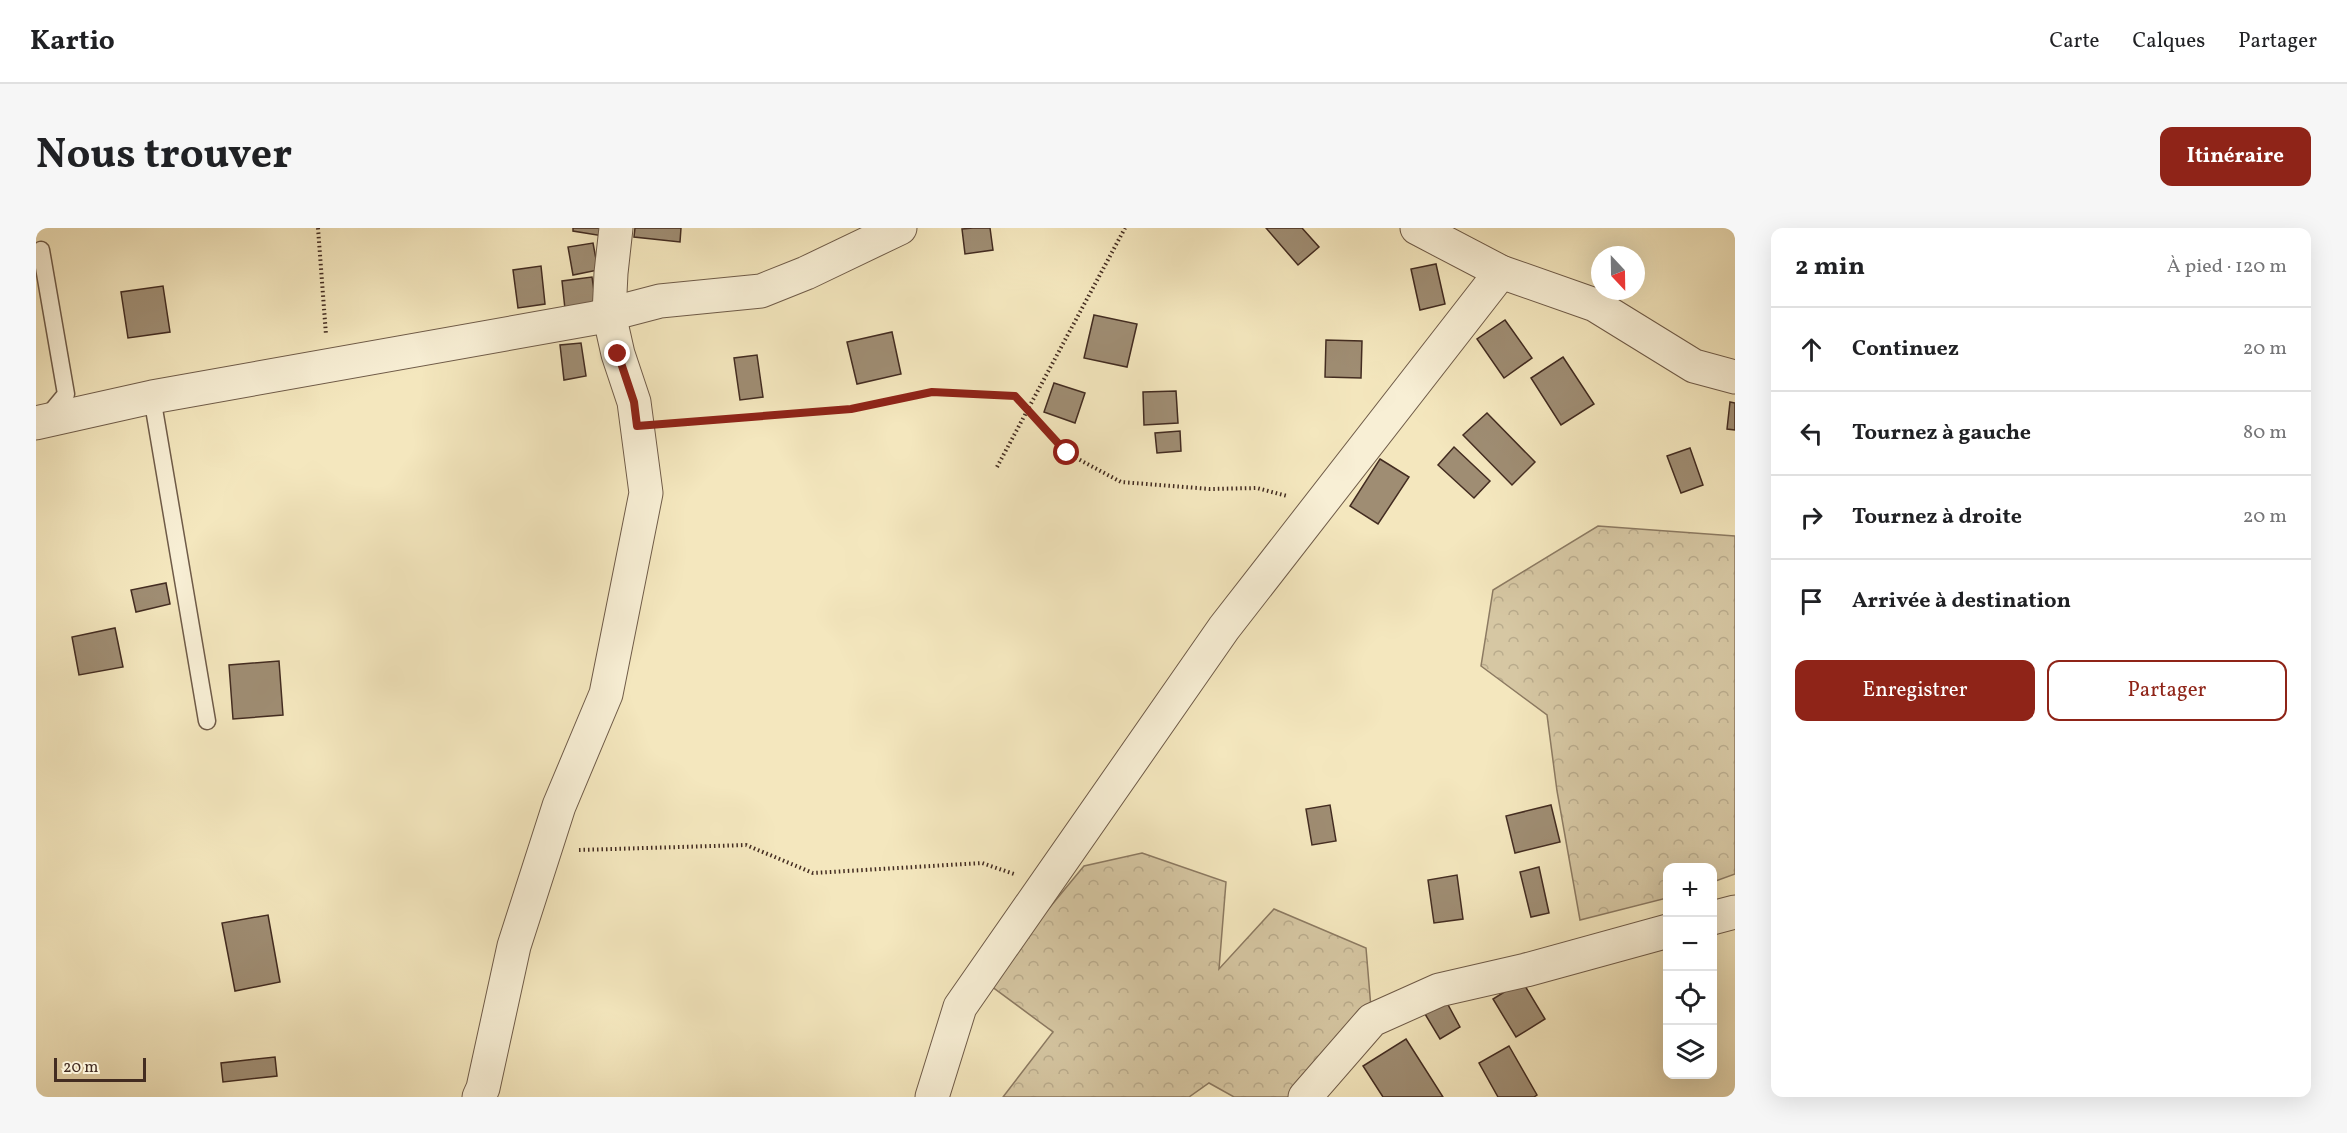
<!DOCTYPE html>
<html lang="fr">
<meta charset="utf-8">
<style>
:root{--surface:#fff;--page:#f6f6f6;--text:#202124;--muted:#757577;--line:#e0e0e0;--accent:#8f2418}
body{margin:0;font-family:Vollkorn,serif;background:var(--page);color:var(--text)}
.controls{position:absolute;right:18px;bottom:18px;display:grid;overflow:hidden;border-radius:12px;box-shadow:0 6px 24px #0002}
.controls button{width:54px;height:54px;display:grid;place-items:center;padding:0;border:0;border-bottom:2px solid var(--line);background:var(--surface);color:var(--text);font:30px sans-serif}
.compass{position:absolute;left:1555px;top:18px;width:54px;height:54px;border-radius:50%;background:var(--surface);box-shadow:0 6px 24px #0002;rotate:158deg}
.scale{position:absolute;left:18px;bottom:15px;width:92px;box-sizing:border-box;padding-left:6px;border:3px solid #432c21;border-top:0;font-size:16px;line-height:21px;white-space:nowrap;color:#432c21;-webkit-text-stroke:4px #f8efd5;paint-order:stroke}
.stop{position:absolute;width:18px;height:18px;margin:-14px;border:4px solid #8f2418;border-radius:50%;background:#fff}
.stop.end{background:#8f2418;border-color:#fff;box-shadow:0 2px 6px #0008}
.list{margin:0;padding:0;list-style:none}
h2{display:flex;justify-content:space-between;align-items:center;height:78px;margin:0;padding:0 24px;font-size:26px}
h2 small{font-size:20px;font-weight:400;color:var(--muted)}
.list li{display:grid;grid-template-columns:39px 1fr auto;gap:18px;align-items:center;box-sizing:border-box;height:84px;padding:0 24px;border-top:2px solid var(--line)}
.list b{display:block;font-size:22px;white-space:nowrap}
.list em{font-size:20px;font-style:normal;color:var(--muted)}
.actions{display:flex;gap:12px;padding:18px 24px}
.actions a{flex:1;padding:14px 0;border:2px solid var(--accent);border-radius:12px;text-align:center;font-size:21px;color:var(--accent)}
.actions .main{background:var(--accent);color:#fff}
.icon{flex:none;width:33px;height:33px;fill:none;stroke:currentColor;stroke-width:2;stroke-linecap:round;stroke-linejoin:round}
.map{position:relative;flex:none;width:1699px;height:869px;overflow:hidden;border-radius:12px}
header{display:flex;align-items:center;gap:36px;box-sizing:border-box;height:84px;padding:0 30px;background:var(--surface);border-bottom:2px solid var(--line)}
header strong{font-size:28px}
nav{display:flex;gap:33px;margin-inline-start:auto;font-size:21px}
.intro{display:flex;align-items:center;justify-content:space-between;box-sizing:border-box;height:144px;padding:0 36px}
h1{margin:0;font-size:42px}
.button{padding:15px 27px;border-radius:12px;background:var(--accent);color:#fff;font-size:21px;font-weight:700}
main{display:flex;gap:36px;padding:0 36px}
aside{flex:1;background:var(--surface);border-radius:12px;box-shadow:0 6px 24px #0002}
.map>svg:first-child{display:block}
.forest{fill:url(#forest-crowns);stroke:#8c7a62;stroke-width:1.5}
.building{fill:#9f8d73;stroke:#432c21;stroke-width:1.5}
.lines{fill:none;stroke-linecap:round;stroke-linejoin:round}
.service-casing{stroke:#6f5b48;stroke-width:19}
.minor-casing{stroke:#6f5b48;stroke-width:35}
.path{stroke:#432c21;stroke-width:4;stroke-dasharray:1.5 3;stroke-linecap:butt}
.service{stroke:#f8efd5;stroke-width:16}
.minor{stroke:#f8efd5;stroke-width:33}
.route{stroke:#8f2418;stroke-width:8}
</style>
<header>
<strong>Kartio</strong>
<nav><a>Carte</a><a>Calques</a><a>Partager</a></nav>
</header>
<div class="intro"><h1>Nous trouver</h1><a class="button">Itinéraire</a></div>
<main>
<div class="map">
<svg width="1699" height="869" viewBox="0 0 1699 869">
<defs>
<pattern id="forest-crowns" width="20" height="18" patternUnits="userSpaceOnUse" patternTransform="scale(1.5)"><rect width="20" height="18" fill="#d6c7a3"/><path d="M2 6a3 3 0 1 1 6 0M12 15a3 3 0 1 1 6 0" fill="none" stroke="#b9ab8c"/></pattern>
</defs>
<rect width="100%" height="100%" fill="#f4e7be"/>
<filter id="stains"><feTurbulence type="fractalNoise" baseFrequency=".00333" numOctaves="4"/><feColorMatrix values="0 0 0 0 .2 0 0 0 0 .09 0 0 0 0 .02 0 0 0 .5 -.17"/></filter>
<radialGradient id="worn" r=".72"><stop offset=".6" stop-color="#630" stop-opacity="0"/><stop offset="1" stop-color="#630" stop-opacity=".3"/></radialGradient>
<g class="forest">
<path d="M1562 298 1699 308V646L1677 654 1676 640H1632L1631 670 1544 692 1521 563 1511 487 1445 438 1457 362Z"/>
<path d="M1106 625 1190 654 1183 741 1238 681 1330 720 1336 792 1268 869H1198L1173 855 1153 869H967L1017 804 951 755 1048 638Z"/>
</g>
<g class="building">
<path d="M537 0H568L567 8 537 3Z"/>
<path d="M599 0H645L644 14 598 9Z"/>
<path d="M937 0H954L957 22 929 26 926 1Z"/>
<path d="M1230 0H1266L1283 19 1262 37Z"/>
<path d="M557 15 562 42 537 47 532 19Z"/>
<path d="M1400 36 1409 76 1384 82 1375 41Z"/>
<path d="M505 38 509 76 482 80 477 42Z"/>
<path d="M556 49 560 77 529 81 526 53Z"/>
<path d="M127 58 134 104 92 110 85 64Z"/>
<path d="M1058 87 1101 96 1091 139 1048 130Z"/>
<path d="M1469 92 1496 130 1468 150 1441 111Z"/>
<path d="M856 104 865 146 821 156 811 114Z"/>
<path d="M1290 112 1326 113 1325 150 1289 149Z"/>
<path d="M545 115 550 148 528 152 524 117Z"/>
<path d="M721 127 727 169 704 172 698 130Z"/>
<path d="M1527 129 1558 176 1525 197 1495 150Z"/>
<path d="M1018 155 1049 165 1039 195 1008 184Z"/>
<path d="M1140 163 1142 195 1108 197 1107 164Z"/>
<path d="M1694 174 1699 175V202L1691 201Z"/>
<path d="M1451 185 1499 234 1476 257 1427 207Z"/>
<path d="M1144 203 1145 223 1121 225 1119 205Z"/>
<path d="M1418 219 1454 253 1438 270 1402 237Z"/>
<path d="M1654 220 1667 257 1645 265 1631 228Z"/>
<path d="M1344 231 1373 249 1342 296 1314 278Z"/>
<path d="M130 355 134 376 100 384 95 362Z"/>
<path d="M79 400 87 439 43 447 36 409Z"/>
<path d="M243 433 247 487 197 491 193 437Z"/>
<path d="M1294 577 1300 613 1276 617 1270 581Z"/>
<path d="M1515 577 1524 614 1479 625 1470 588Z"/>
<path d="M1503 639 1513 685 1495 689 1484 644Z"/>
<path d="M1421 647 1427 691 1398 695 1392 652Z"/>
<path d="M232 687 244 754 199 763 186 695Z"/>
<path d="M1486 753 1509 791 1480 809 1457 771Z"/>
<path d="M1410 773 1424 799 1404 811 1389 786Z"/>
<path d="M1370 811 1407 869H1347L1327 838Z"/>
<path d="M1473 818 1501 867 1498 869H1462L1443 835Z"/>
<path d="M239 829 241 848 187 854 185 835Z"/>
</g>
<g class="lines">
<g class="service-casing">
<g id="service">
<path d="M5 22 30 166 11 189"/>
<path d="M116 169 171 493"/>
</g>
</g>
<g class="minor-casing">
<g id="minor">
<path d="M1381 0 1465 44 1559 77 1658 138 1699 149"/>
<path d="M0 195 116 169 559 90 624 73 725 63 770 45 864 0"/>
<path d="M1676 690 1699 684"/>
<path d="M443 869 447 860 478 718 523 578 570 466 610 265 598 174 582 126 573 86 575 45 580 0"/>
<path d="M896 869 924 779 1188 400 1465 44"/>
<path d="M1269 869 1336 792 1403 762 1490 742 1632 703"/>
</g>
</g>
<g class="path">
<path d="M282 0 290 107"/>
<path d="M632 196 815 181 896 164 979 168 1031 225 1085 254 1174 261 1221 260 1251 268"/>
<path d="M961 239 1089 0"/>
<path d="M543 622 710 617 777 645 946 635 978 646"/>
</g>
<use href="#service" class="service"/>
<use href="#minor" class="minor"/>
</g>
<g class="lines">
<path class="route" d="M582 126 598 174 601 198 815 181 896 164 979 168 1031 225"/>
</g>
<rect width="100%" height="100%" filter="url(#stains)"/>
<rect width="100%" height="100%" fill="url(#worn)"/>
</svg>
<div class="controls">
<button>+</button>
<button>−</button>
<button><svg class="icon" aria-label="locate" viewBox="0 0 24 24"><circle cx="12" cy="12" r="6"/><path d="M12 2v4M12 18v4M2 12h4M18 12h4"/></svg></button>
<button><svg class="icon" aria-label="layers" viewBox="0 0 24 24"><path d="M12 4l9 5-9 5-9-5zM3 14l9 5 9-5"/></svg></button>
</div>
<svg class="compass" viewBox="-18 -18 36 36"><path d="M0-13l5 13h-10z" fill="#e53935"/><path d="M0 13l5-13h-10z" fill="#757577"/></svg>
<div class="scale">20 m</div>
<div class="stop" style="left:1031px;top:225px"></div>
<div class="stop end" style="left:582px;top:126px"></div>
</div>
<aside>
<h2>2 min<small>À pied · 120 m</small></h2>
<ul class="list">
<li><svg class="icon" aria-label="ahead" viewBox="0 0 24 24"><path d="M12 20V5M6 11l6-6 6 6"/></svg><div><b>Continuez</b></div><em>20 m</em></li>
<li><svg class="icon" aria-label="left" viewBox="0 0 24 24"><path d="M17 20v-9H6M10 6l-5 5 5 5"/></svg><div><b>Tournez à gauche</b></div><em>80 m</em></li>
<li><svg class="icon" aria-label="right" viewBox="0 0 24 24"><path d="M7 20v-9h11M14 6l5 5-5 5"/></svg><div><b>Tournez à droite</b></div><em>20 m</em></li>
<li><svg class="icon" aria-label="arrive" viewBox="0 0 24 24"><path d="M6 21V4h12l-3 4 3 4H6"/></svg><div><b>Arrivée à destination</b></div></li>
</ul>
<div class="actions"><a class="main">Enregistrer</a><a>Partager</a></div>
</aside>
</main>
